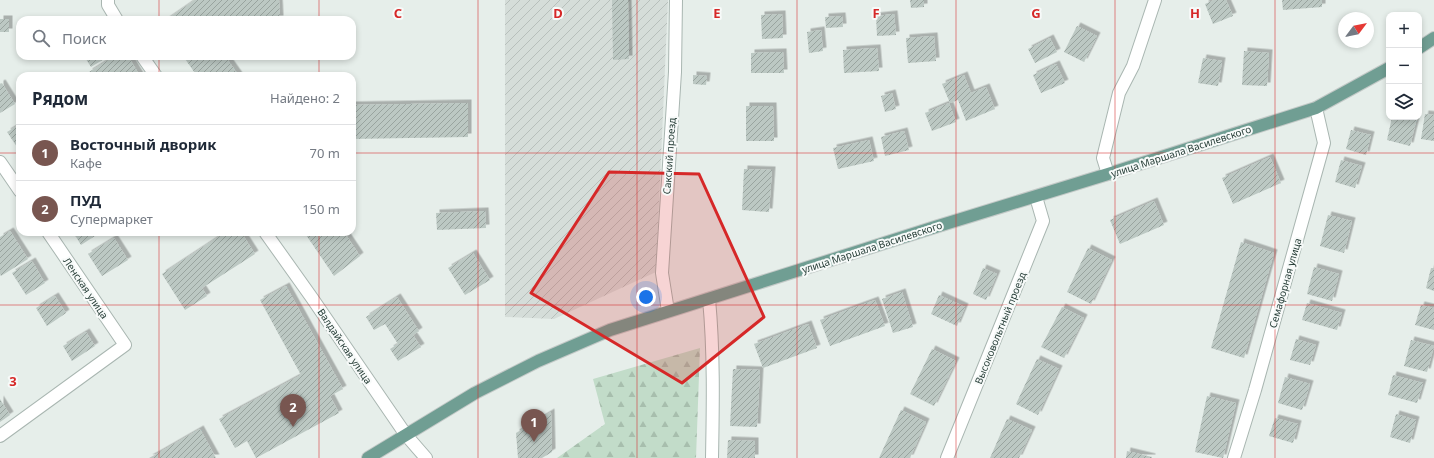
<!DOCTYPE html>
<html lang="ru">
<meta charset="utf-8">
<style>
:root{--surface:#fff;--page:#f2f2f3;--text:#1f2937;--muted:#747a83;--line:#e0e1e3;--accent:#785650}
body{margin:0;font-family:"Noto Sans",sans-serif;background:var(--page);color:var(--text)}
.controls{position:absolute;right:12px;top:12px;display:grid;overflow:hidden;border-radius:8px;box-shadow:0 2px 6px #0003}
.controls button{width:36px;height:36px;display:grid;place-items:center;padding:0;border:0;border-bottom:1px solid var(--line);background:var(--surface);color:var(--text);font:20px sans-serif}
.compass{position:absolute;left:1338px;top:12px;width:36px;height:36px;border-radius:50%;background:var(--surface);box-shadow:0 2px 6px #0003;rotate:58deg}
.you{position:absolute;left:646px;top:297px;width:14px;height:14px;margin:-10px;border:3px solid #fff;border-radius:50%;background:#1a73e8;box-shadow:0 0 0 6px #1a73e833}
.badge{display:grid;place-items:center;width:26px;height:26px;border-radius:50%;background:var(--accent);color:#fff;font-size:13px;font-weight:700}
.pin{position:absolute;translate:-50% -33px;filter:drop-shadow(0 1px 2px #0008)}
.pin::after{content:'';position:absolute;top:21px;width:14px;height:12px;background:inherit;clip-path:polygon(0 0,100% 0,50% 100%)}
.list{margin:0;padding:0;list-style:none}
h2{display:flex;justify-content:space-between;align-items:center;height:52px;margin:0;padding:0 16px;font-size:17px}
h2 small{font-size:13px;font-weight:400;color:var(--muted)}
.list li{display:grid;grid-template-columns:26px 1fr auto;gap:12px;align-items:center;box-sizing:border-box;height:56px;padding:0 16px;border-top:1px solid var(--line)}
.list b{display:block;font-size:15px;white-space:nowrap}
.list p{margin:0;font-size:13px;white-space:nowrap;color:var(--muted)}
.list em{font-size:13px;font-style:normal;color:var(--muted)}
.icon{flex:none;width:22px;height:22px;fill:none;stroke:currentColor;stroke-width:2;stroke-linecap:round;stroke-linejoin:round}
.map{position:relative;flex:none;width:1434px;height:458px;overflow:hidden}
.search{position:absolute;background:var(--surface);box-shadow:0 2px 6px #0003;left:16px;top:16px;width:340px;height:44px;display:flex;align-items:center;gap:10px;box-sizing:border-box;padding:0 14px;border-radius:12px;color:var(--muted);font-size:15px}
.panel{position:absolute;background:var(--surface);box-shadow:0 2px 6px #0003;left:16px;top:72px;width:340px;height:164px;border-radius:12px}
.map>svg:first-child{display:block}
.industrial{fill:url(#industrial-furrows)}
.forest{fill:url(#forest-firs)}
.building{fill:url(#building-hatch);filter:url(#shadow)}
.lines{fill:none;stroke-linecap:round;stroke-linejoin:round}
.minor-casing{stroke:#a9b6b1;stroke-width:14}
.major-casing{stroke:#c3c9c7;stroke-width:14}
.minor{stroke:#fff;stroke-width:12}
.major{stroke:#709e93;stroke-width:12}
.marked{fill:#d62828;fill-opacity:0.2;stroke:#d62828;stroke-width:3;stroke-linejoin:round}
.grid{fill:none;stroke:#d62828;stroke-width:1;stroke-opacity:0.55}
.labels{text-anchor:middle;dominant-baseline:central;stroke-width:4;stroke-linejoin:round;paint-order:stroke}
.street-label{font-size:10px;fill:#273e38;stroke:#f7faf9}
.grid-label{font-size:13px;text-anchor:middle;font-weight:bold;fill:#d62828;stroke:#f7faf9;stroke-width:4;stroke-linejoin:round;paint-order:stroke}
</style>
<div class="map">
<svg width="1434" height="458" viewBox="0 0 1434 458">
<defs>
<pattern id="industrial-furrows" width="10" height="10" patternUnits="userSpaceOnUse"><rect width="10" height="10" fill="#d5ddd9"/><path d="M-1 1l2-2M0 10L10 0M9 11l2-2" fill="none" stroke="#b7bfbb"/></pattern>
<pattern id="forest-firs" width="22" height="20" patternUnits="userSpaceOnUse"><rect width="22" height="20" fill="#c2dcc9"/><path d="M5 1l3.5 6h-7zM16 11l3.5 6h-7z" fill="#a7bead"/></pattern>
<pattern id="building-hatch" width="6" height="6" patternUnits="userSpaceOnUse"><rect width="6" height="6" fill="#bcc8c3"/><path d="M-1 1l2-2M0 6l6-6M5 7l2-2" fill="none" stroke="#99a49f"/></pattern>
<filter id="shadow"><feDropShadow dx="3.5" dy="-3.5" stdDeviation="0" flood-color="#0004"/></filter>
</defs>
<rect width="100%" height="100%" fill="#e6eeea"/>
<path class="industrial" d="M505 0H668L656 272 554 319 505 317Z"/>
<path class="forest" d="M700 348 696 458H557L605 424 593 379Z"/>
<g class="building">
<path d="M195 0H279L280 19 256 20H166Z"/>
<path d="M612 0H628L629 59 613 60Z"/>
<path d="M910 0H924V7L911 8Z"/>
<path d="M1214 0H1226L1233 16 1213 24 1205 4Z"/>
<path d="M1282 0H1322V7L1283 10Z"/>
<path d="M782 14 783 38 762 39 761 15Z"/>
<path d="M894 14 896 35 877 36 876 16Z"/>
<path d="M842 16 843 27 826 28 825 17Z"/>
<rect x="0" y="19" width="9" height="13"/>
<path d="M1077 26 1097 36 1084 62 1064 52Z"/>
<path d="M821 30 823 51 809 53 807 32Z"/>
<path d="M934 36 936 61 908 63 906 38Z"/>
<path d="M1050 38 1057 52 1035 63 1028 49Z"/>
<path d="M877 48 879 71 844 73 843 50Z"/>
<path d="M1244 51 1269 53 1267 86 1242 85Z"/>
<path d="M783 52 784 73H751V53Z"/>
<path d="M84 56H109L91 67Z"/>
<path d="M115 56H128L140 76H91L89 72Z"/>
<path d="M183 56H225L239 76H197Z"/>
<path d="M1203 58 1222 61 1218 86 1198 83Z"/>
<path d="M1056 64 1065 83 1041 93 1033 75Z"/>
<path d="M693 75 707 76 706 85 693 84Z"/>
<path d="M964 75 971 93 986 87 995 109 966 121 958 100 950 103 942 84Z"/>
<path d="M2 83 15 104 0 113V84Z"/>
<path d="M892 93 896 109 885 112 881 96Z"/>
<path d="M468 103V137L352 139V105Z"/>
<path d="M949 103 956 122 932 131 925 113Z"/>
<path d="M746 106H773L774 141H746Z"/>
<path d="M1425 114 1434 115V141L1421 139Z"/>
<path d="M1392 117H1417L1410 146 1387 140Z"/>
<path d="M20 124V150H19L7 132Z"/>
<path d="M1351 130 1371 135 1366 155 1346 149Z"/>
<path d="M904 131 909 150 885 156 881 137Z"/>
<path d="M869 140 874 161 838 169 833 148Z"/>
<path d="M1270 157 1281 183 1233 204 1222 178Z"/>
<path d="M1341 160 1362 166 1355 188 1335 182Z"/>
<path d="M744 169 772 170 769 212 742 210Z"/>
<path d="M1154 201 1164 225 1120 244 1110 220Z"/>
<path d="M485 211 486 228 437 230 436 213Z"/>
<path d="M1328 215 1352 221 1344 253 1320 246Z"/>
<path d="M10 231 28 259 1 276 0 274V237Z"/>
<path d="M73 232H101L81 245Z"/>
<path d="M226 232H241L255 254 202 288 207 296 185 310 162 274Z"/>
<path d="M304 232H344L360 256 334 276Z"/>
<path d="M114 238 128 260 102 276 88 254Z"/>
<path d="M1241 242 1274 253 1244 358 1211 348Z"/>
<path d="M1088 248 1112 260 1091 304 1067 292Z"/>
<path d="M473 253 490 280 465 295 448 268Z"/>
<path d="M32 261 45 283 26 295 12 273Z"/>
<path d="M1314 267 1339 274 1332 301 1307 294Z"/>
<path d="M983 268 997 274 986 300 973 294Z"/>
<path d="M1431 268H1434V291L1426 288Z"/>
<path d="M286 286 343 389 330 396 339 413 256 458 247 441 235 448 219 419 301 375 260 300Z"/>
<path d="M902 292 913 327 893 333 882 299Z"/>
<path d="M939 295 965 307 957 326 931 314Z"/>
<path d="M55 296 66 313 47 326 36 308Z"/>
<path d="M397 297 419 331 413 335 421 347 398 361 390 349 398 344 385 324 374 330 366 317Z"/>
<path d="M875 300 885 326 830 346 820 320Z"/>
<path d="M1307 303 1342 313 1337 330 1302 320Z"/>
<path d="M1421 305 1434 308V330L1415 325Z"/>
<path d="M1062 307 1084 318 1064 358 1041 347Z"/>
<path d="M808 324 817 348 763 368 754 344Z"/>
<path d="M86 332 95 346 72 361 63 346Z"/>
<path d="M1296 339 1316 345 1310 365 1290 360Z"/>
<path d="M1411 340 1434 346 1427 372 1404 366Z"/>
<path d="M932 349 956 361 934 406 910 394Z"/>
<path d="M1037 359 1059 369 1038 415 1016 404Z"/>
<path d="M733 369 760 370 757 427 730 426Z"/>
<path d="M1393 375 1423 383 1417 403 1388 395Z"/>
<path d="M1285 377 1310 384 1302 410 1278 403Z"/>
<path d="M1207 396 1236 403 1223 458 1195 452Z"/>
<path d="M0 399 10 415 0 422Z"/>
<path d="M901 410 926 422 910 458H879Z"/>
<path d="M551 412 552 452 542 458H518L516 433Z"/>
<path d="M1396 414 1416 420 1410 443 1390 437Z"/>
<path d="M1275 418 1298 424 1293 443 1269 436Z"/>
<path d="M1007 419 1032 430 1019 458H990Z"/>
<path d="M200 429 216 458H149L160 452Z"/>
<path d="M728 440 755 441V458H727Z"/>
<path d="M1127 451 1152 457V458H1126Z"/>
</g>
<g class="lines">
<g class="minor-casing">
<g id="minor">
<path d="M108 0V5L117 20"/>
<path d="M142 56 156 76"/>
<path d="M0 162 20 191"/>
<path d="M1108 174 1103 158 1119 93 1133 66 1155 0"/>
<path d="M265 232 312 298 406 435 426 458"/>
<path d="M709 299C714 352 713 405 712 458"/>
<path d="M668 311 662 273 675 72 676 0"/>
<path d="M0 436 125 345 48 232"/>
<path d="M947 458 1043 221 1036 197"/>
<path d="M1234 458 1255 390 1324 143 1316 108"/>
</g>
</g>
<g class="major-casing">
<g id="major">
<path d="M1419 48 1434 38"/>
<path d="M368 458 475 393 538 361 610 330 935 227 1108 174 1316 108 1389 68"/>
</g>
</g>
<use href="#minor" class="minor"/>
<use href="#major" class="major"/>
</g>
<path class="marked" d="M609 172 699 174 764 317 682 383 531 293Z"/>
<path class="grid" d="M159 0V20M319 0V20M478 0V458M637 0V458M797 0V458M956 0V458M1115 0V458M1275 0V458M159 56V76M319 56V76M0 153H20M352 153H1434M159 232V458M319 232V458M0 305H1434"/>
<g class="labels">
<g class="street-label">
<text transform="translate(1181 151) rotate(-18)">улица Маршала Василевского</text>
<text transform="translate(669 156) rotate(-86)">Сакский проезд</text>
<text transform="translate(872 247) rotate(-18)">улица Маршала Василевского</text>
<text transform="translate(1285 283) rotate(-74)">Семафорная улица</text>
<text transform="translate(86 288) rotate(56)">Ленская улица</text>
<text transform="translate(1000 328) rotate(-68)">Высоковольтный проезд</text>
<text transform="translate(345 346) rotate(56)">Валдайская улица</text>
</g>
</g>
<g class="grid-label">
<text x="398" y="18">C</text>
<text x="558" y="18">D</text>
<text x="717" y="18">E</text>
<text x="876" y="18">F</text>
<text x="1036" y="18">G</text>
<text x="1195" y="18">H</text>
<text x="13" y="386">3</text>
</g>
</svg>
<div class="controls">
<button>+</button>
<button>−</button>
<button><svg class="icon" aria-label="layers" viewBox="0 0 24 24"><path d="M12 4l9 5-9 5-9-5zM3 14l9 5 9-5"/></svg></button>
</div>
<svg class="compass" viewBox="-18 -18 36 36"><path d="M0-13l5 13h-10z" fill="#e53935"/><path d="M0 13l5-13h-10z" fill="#747a83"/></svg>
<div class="you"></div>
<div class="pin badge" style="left:534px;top:442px">1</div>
<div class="pin badge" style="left:293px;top:427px">2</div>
<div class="search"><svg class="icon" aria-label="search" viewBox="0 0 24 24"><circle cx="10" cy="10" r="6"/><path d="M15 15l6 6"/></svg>Поиск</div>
<section class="panel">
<h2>Рядом<small>Найдено: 2</small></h2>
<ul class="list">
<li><span class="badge">1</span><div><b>Восточный дворик</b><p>Кафе</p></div><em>70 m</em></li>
<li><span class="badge">2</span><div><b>ПУД</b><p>Супермаркет</p></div><em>150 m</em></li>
</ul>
</section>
</div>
